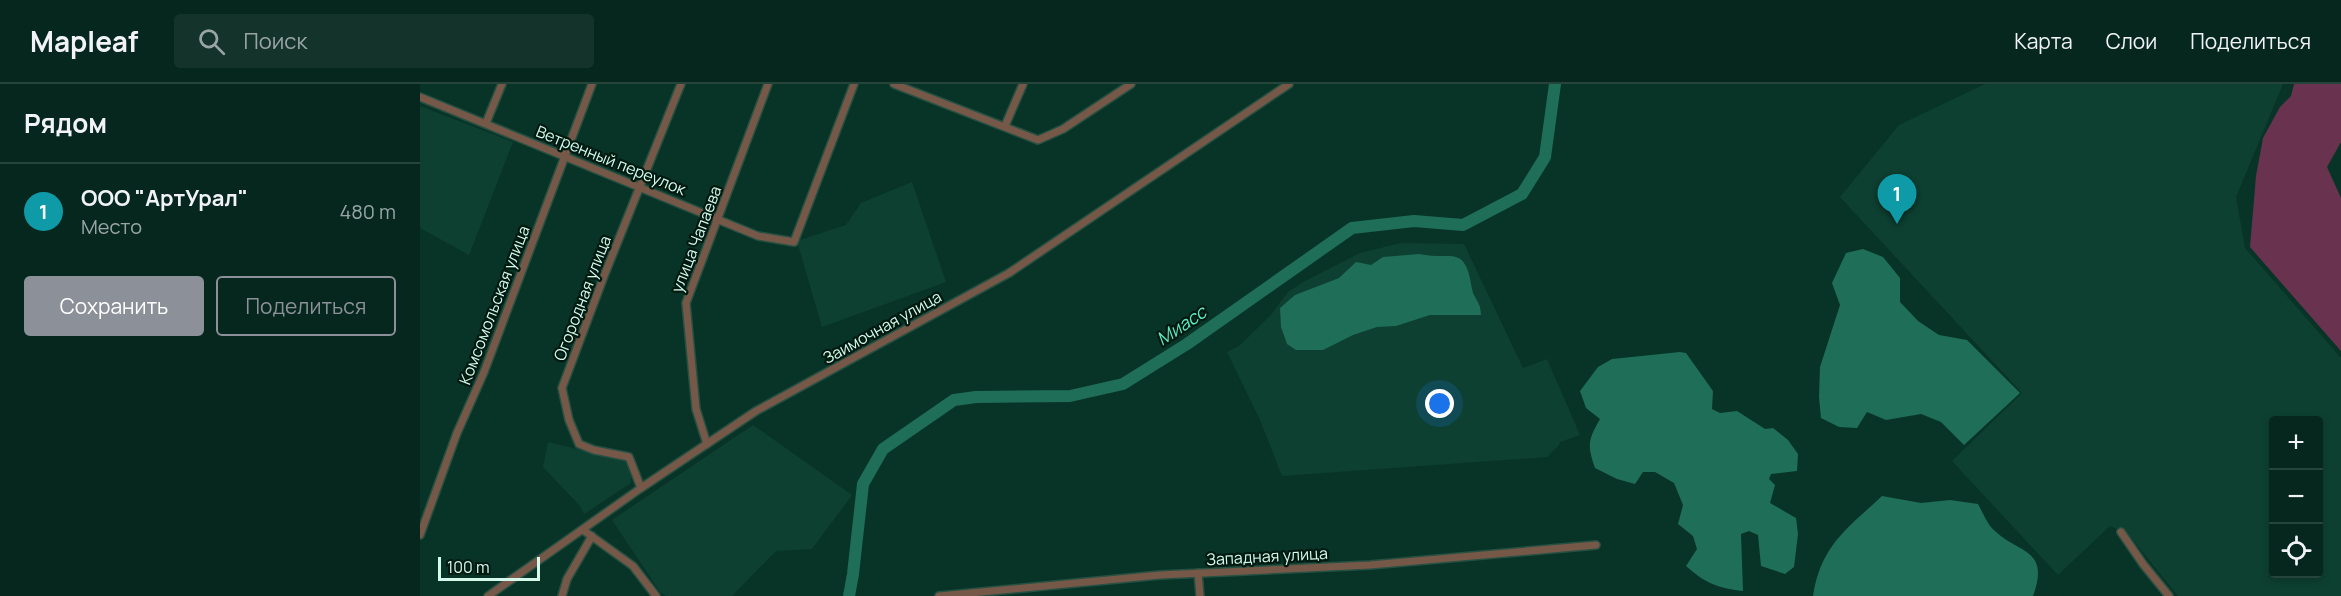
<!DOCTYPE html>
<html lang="ru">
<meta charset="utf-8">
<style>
:root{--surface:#06271d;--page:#14332a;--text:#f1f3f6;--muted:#98a5a4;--line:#27443b;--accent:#8c9099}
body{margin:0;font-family:Manrope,sans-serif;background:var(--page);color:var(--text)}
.controls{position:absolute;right:18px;bottom:18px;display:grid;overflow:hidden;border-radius:6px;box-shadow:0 3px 9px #0003}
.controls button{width:54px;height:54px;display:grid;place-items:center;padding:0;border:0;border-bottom:2px solid var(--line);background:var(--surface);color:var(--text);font:30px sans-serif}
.scale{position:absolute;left:18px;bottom:15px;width:102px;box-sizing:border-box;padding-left:6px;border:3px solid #d5faeb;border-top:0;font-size:16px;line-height:21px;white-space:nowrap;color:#d5faeb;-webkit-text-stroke:4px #001a11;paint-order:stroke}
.you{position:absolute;left:1020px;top:320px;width:21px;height:21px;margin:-15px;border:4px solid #fff;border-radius:50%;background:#1a73e8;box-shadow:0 0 0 9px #1a73e833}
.badge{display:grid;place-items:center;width:39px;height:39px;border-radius:50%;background:var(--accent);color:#fff;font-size:20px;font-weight:700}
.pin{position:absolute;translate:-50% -50px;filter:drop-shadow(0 2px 3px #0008)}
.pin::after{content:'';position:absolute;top:32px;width:21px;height:18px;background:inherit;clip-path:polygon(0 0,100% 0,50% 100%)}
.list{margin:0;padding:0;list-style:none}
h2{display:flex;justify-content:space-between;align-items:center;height:78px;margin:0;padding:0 24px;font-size:26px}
h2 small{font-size:20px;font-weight:400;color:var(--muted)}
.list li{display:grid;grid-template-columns:39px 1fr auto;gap:18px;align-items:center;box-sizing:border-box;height:96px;padding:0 24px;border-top:2px solid var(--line)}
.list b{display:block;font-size:22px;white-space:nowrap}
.list p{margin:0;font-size:20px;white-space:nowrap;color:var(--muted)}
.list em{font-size:20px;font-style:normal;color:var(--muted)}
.actions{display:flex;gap:12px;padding:18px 24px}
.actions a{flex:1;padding:14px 0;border:2px solid var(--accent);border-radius:6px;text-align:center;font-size:21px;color:var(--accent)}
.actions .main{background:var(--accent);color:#fff}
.icon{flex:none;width:33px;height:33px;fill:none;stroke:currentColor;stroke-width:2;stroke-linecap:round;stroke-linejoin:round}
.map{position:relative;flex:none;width:1921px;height:512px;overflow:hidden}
header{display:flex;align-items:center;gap:36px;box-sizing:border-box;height:84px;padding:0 30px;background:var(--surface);border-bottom:2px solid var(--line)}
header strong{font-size:28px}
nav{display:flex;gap:33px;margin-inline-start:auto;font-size:21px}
.search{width:420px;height:54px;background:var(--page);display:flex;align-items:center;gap:15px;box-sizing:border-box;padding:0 21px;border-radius:6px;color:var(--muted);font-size:22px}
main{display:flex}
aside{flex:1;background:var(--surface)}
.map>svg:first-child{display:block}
.built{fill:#0d4031;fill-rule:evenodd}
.green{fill:#69334f}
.water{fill:#1f6e57}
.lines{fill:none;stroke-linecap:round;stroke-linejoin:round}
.river{stroke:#1f6e57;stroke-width:12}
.minor-casing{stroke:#255042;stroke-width:10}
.minor{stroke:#765848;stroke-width:7}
.labels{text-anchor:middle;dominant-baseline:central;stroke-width:4.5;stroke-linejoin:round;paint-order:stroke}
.street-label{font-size:16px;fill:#d5faeb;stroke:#001a11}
.water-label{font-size:18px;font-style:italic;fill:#60e9be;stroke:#001a11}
</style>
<header>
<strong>Mapleaf</strong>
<div class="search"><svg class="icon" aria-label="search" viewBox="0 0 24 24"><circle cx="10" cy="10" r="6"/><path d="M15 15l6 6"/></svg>Поиск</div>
<nav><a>Карта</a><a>Слои</a><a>Поделиться</a></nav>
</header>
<main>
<aside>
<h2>Рядом<small></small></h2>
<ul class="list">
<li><span class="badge" style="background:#0f9aa8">1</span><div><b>ООО &quot;АртУрал&quot;</b><p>Место</p></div><em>480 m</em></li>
</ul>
<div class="actions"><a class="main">Сохранить</a><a>Поделиться</a></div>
</aside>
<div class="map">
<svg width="1921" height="512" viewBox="0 0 1921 512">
<rect width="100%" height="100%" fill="#083427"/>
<g class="built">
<path d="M1565 0H1863L1816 113 1825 164 1921 274V512H1758L1708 450 1690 442 1638 491 1532 377 1602 309 1420 113 1479 41ZM1854 336H1898V490H1854Z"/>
<path d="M0 22 93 58 49 171 0 144Z"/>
<path d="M492 98 526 198 402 243 377 157 426 141 441 119Z"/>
<path d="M981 159 1044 160 1103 284 1127 275 1160 351 1140 358 1139 361 1127 373 862 392 840 336 807 268 819 262 851 231 868 208 885 197 940 169Z"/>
<path d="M333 341 432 411 392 465 356 467 312 512H246L240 508 192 436Z"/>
<path d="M128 358 210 378 211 399 164 430 160 422 123 383Z"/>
</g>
<path class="green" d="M1874 0H1921V58L1907 83 1921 114V267L1830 163 1836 92 1843 54 1860 23 1871 12Z"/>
<g class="water">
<path d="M1443 165 1463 173 1480 194V218L1498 237 1519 251 1547 256 1600 309 1544 361 1521 338 1501 330 1466 336 1447 328 1437 344 1419 343 1401 334 1399 313 1400 283 1420 221 1412 199 1426 169Z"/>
<path d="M999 170C1033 177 1045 159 1052 205 1054 215 1061 218 1061 231H1010L976 242 957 243 933 251 903 266H876L867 260 861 243 860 224 875 211 919 194 936 178 951 181 963 173Z"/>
<path d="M1260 268 1266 269 1293 307 1292 325 1300 329 1317 327 1345 345 1353 344 1368 356 1378 370 1377 387 1351 390 1349 395 1355 401 1350 419 1376 434 1378 450 1374 483 1365 490 1341 482 1338 451 1329 447 1321 450 1323 507C1297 504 1285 499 1266 482L1277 465 1273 452 1258 440 1263 421 1254 399 1235 388H1223L1215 400 1197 395 1175 384C1167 361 1168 356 1180 335L1166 324 1160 307 1178 283 1192 275Z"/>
<path d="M1462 412 1501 419 1530 416 1558 420C1563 429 1568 442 1576 448 1600 470 1630 465 1613 512H1393C1401 461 1427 445 1462 412Z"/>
</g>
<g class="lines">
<path class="river" d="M429 512 433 490 443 400 463 365 534 316 556 313 650 312 703 300 767 260 932 144 994 137 1043 141 1102 110 1125 73 1135 0"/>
<g class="minor-casing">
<g id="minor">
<path d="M474 0 618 56 643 45 711 0"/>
<path d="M0 13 338 152 374 158 434 0"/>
<path d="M66 39 82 0"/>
<path d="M585 42 603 0"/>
<path d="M287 360 276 325 266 219 348 0"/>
<path d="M221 404 209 373 174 366 159 360 149 336 142 304 184 192 261 0"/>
<path d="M163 446 213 482 236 512"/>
<path d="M1701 448 1723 480 1749 512"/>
<path d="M0 451 37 349 64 288 172 0"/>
<path d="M778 489 780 512"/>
<path d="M68 512 221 404 336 327 589 189 869 0"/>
<path d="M142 512 147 495 172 452"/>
<path d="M519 512 740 491 950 481 1176 461"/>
</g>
</g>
<use href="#minor" class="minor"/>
</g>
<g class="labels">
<g class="street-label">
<text transform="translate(191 76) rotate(22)">Ветренный переулок</text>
<text transform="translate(276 155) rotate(-69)">улица Чапаева</text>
<text transform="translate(162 214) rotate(-69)">Огородная улица</text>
<text transform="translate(74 221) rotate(-69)">Комсомольская улица</text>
<text transform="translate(462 243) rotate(-29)">Заимочная улица</text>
<text transform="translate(847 472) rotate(-3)">Западная улица</text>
</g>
<g class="water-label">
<text transform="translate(761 241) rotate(-34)">Миасс</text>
</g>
</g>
</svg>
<div class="controls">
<button>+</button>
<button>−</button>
<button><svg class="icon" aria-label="locate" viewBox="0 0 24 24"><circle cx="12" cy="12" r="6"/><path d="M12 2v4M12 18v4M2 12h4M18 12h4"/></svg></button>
</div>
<div class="scale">100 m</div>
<div class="you"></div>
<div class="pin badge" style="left:1477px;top:140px;background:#0f9aa8">1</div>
</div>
</main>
